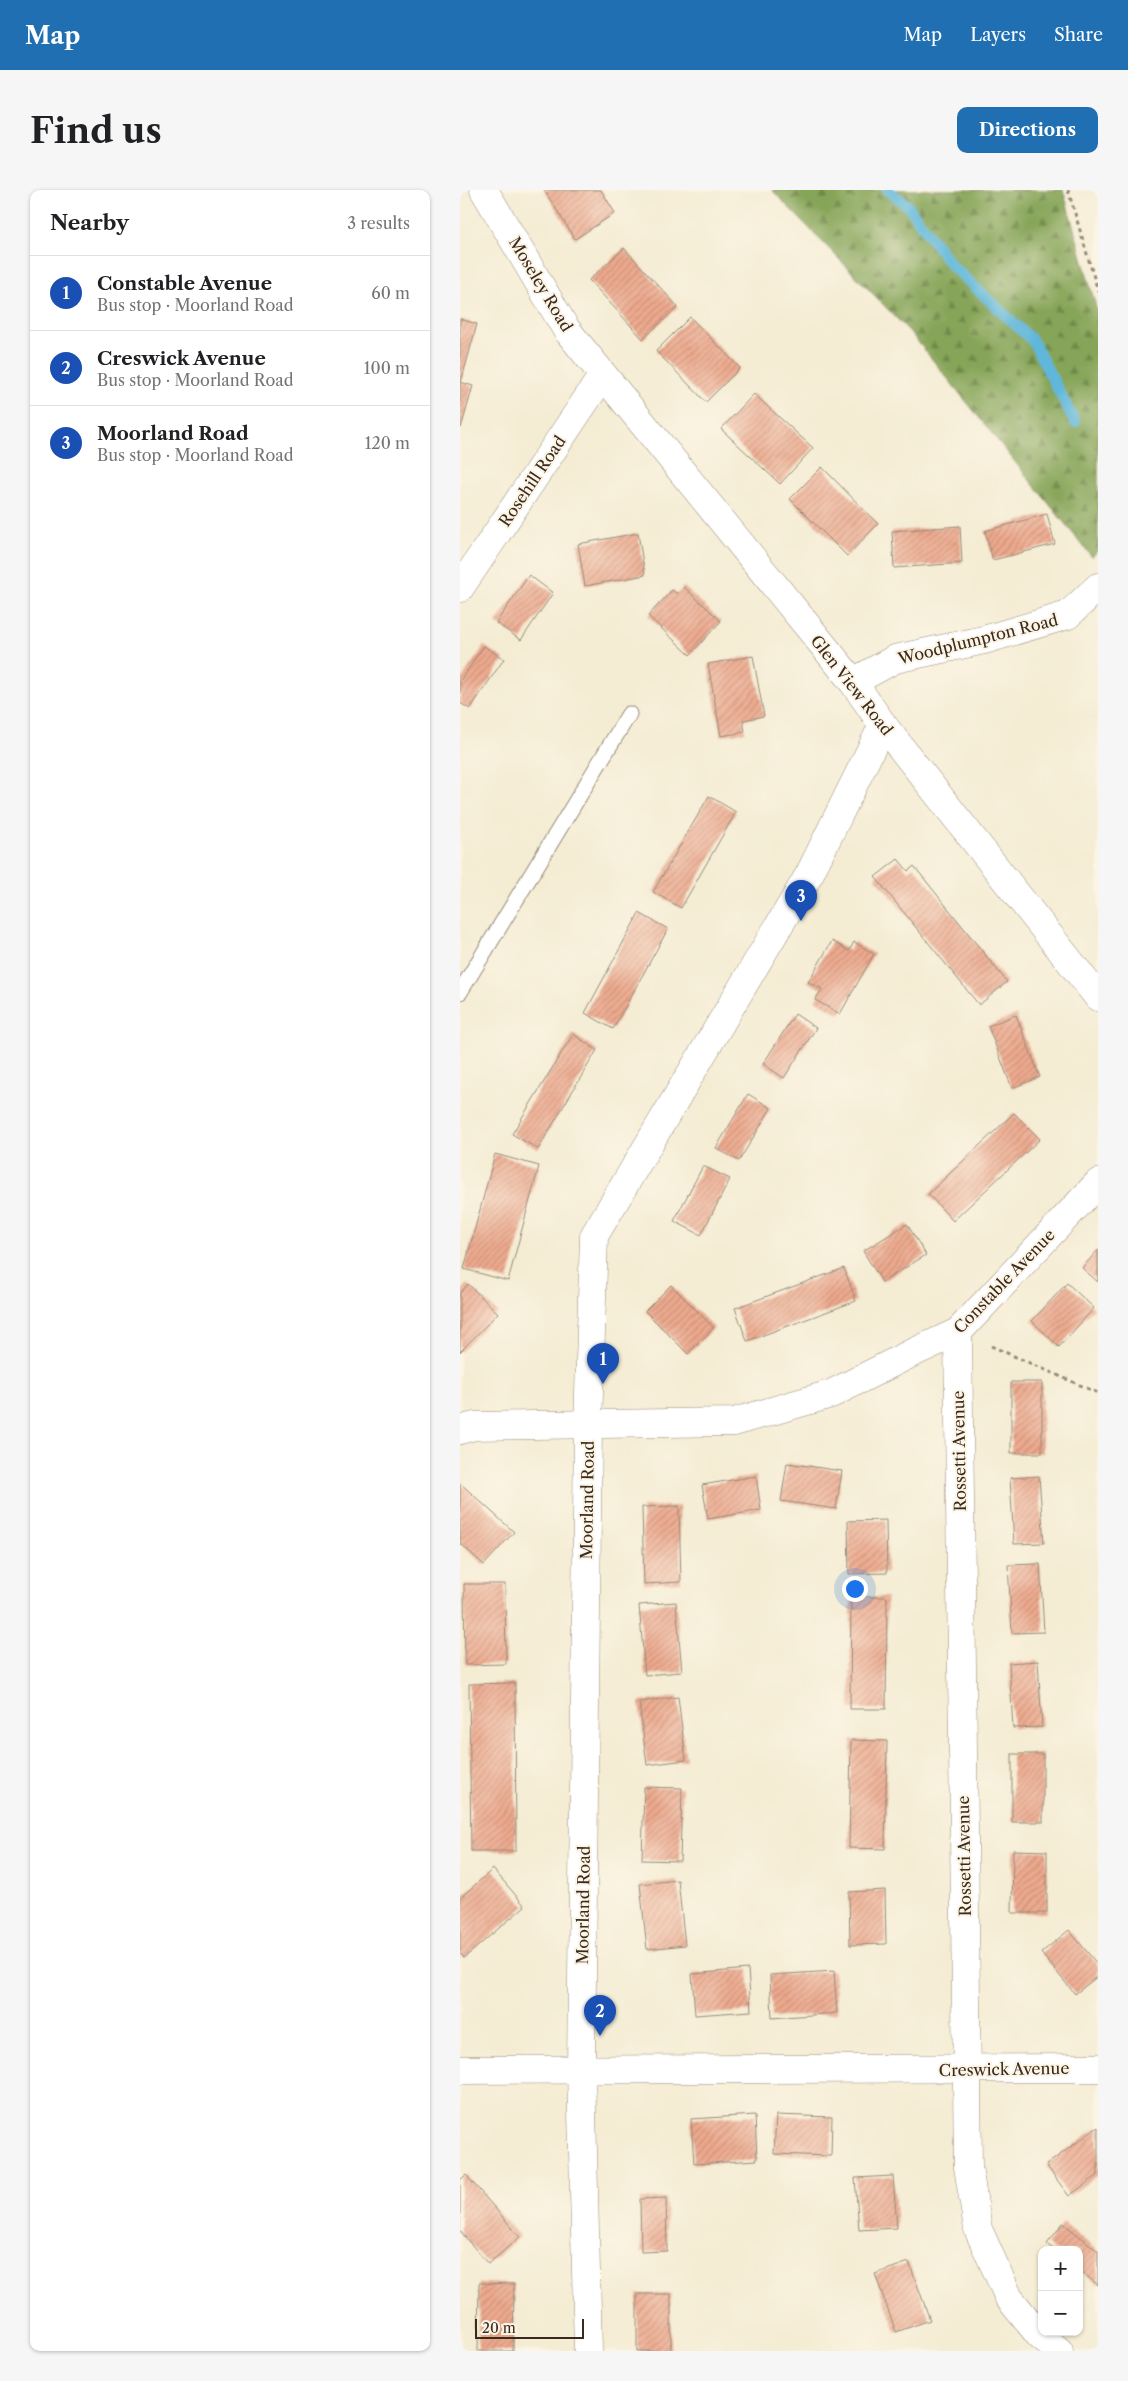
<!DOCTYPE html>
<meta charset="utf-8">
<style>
:root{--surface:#fff;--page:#f6f6f6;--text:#202124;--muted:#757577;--line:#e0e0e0;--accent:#1f6fb2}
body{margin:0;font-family:"Libre Caslon Text",serif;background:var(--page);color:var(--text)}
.controls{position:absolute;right:15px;bottom:15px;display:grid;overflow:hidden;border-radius:10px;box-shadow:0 1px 4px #0004}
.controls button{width:45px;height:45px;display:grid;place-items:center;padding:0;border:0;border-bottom:1px solid var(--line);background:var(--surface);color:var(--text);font:25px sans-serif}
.scale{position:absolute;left:15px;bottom:12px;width:109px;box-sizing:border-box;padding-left:5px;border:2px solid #3b2a1e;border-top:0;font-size:14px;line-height:18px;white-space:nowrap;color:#3b2a1e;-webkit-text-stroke:4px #fcf5e5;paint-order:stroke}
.you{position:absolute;left:394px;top:1398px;width:18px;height:18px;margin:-12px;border:4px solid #fff;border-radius:50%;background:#1a73e8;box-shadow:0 0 0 8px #1a73e833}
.badge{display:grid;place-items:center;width:32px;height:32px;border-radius:50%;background:var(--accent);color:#fff;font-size:16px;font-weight:700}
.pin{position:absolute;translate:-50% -41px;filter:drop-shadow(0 1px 2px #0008)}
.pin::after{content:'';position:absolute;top:26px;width:18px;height:15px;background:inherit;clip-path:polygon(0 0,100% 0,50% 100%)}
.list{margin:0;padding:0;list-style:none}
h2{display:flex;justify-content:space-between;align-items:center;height:65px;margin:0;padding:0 20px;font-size:21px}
h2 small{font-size:16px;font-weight:400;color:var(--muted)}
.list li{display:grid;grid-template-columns:32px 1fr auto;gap:15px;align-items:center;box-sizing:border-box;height:75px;padding:0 20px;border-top:1px solid var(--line)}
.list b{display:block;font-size:19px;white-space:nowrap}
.list p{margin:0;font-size:16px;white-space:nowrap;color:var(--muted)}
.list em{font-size:16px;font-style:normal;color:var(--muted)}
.map{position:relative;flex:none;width:638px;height:2161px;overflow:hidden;border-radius:10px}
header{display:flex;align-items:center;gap:30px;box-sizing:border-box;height:70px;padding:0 25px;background:var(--accent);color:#fff}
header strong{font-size:24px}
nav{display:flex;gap:28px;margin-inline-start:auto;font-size:18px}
.intro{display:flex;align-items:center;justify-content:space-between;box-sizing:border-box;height:120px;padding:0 30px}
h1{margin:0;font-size:35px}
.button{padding:12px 22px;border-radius:10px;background:var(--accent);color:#fff;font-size:18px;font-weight:700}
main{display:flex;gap:30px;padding:0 30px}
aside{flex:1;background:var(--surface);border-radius:10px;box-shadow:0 1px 4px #0004}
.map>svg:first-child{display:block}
.forest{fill:url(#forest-firs);stroke:#60683b}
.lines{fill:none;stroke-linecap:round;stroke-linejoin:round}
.stream{stroke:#5eb7db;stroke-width:11}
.building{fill:url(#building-hatch)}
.lane-casing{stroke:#988b78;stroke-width:17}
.street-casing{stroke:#988b78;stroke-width:29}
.path{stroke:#988b78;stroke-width:3;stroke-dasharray:4 4;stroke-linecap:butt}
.lane{stroke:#fff;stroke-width:15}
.street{stroke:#fff;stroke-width:28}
.labels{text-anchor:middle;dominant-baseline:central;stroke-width:4;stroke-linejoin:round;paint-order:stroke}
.street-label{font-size:16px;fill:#3b2a1e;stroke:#fcf5e5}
</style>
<header>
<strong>Map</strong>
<nav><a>Map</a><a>Layers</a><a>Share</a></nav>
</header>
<div class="intro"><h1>Find us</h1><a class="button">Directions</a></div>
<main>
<aside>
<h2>Nearby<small>3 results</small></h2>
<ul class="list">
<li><span class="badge" style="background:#1a4fb4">1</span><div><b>Constable Avenue</b><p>Bus stop · Moorland Road</p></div><em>60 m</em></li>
<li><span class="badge" style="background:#1a4fb4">2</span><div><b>Creswick Avenue</b><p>Bus stop · Moorland Road</p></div><em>100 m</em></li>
<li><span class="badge" style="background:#1a4fb4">3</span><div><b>Moorland Road</b><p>Bus stop · Moorland Road</p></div><em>120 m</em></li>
</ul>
</aside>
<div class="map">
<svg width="638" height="2161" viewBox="0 0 638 2161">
<defs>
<pattern id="forest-firs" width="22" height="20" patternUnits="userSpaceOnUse" patternTransform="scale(1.25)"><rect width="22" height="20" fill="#86a558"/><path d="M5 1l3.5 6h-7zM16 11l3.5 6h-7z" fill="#6f8748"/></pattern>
<pattern id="building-hatch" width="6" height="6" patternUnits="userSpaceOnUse" patternTransform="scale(1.25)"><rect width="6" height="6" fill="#eeaa8f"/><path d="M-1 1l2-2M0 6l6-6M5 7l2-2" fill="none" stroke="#c28b74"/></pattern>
</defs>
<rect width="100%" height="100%" fill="#fcf5e5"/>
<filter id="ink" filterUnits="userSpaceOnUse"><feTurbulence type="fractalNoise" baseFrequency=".02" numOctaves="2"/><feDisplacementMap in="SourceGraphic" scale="10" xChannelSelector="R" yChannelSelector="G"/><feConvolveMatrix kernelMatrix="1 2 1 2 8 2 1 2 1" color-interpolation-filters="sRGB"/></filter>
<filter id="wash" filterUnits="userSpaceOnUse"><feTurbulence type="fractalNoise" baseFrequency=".0096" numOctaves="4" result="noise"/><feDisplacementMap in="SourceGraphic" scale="20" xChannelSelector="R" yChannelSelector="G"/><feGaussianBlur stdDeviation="1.12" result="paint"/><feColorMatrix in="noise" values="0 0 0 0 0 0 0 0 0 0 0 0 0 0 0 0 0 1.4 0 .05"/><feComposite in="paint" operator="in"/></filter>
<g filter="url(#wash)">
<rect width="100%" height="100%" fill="#f4ecd3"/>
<path class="forest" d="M312 0H603L638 124V360L632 367 450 142Z"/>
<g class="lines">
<path class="stream" d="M428 0 448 16 491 75 572 150 615 232"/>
</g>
<g id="blocks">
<g class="building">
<path d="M84 0H141L155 23 115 49Z"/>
<path d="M164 58 218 117 183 149 129 90Z"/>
<path d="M230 127 280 178 246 212 196 161Z"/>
<path d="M0 129 17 134 1 192H0Z"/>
<path d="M0 192 13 196 1 238H0Z"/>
<path d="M294 204 353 258 320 294 261 239Z"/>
<path d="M362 277 418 334 387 366 330 309Z"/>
<path d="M587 324 595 354 533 370 525 341Z"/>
<path d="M500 336 502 373 434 378 432 341Z"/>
<path d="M178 343 185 385 125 396 118 354Z"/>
<path d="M69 385 93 403 61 450 36 433Z"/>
<path d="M224 397 261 431 230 465 188 426 212 400 217 404Z"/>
<path d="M24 456 44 469 10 519 0 513V491Z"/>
<path d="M293 466 304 526 283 530 285 542 261 546 248 474Z"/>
<path d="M249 606 276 622 221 718 193 702Z"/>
<path d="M438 669 448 681 454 676 547 792 519 815 415 687Z"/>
<path d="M179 723 208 739 153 839 125 823Z"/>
<path d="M372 751 389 761 394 752 414 764 380 824 355 810 362 799 348 792Z"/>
<path d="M335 824 356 838 324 888 303 874Z"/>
<path d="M556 825 580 887 552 898 528 836Z"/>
<path d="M113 844 137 860 78 959 52 944Z"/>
<path d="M288 904 311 918 279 971 256 958Z"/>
<path d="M554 923 580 949 493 1031 468 1004Z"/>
<path d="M35 964 79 976 48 1091 4 1079Z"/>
<path d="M243 976 270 989 241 1045 214 1031Z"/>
<path d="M447 1034 466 1065 422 1092 403 1061Z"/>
<path d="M638 1060V1092L622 1078Z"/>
<path d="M384 1078 396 1111 287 1151 275 1118Z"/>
<path d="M607 1093 634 1118 599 1157 572 1131Z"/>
<path d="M8 1094 38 1123 0 1162V1103Z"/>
<path d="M211 1095 254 1138 228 1164 185 1121Z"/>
<rect x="551" y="1192" width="31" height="71"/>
<path d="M327 1273 382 1281 376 1319 321 1311Z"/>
<path d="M296 1286 301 1320 248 1329 242 1295Z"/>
<path d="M579 1286 584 1353 554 1354 550 1288Z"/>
<path d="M0 1293 54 1342 24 1375 0 1353Z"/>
<path d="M219 1316 221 1392 184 1394 182 1317Z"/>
<path d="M426 1330 427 1383 389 1384 388 1331Z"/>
<path d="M580 1374 584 1442 552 1443 548 1375Z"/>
<path d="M4 1394H45L46 1474 5 1475Z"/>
<path d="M391 1407H427L426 1519H390Z"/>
<path d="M216 1412 222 1482 185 1485 179 1415Z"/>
<path d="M578 1471 582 1537 553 1538 549 1473Z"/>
<path d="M55 1493 56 1661H11L9 1494Z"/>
<path d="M218 1507 226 1570 187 1575 179 1512Z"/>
<path d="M391 1550 427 1551 425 1659 389 1658Z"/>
<rect x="552" y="1564" width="31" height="68"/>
<path d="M184 1597 222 1598 220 1671 182 1670Z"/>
<path d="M553 1660 587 1661V1723H552Z"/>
<path d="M33 1679 65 1716 4 1768 0 1763V1708Z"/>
<path d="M218 1690 225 1755 187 1759 180 1694Z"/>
<path d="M425 1700 426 1754 390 1755 389 1702Z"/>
<path d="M609 1740 638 1775V1786L615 1804 581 1763Z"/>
<path d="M288 1779 291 1821 235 1825 232 1784Z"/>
<path d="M374 1781 377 1823 312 1828 310 1785Z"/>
<path d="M295 1925 297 1970 234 1974 231 1929Z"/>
<path d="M316 1925 372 1927 371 1966 314 1964Z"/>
<path d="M638 1937V1985L609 2006 586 1975Z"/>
<path d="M6 1985 60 2047 28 2074 0 2041V1990Z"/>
<path d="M433 1986 437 2038 399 2040 395 1988Z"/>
<path d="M206 2008 207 2061 181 2062 180 2009Z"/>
<path d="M603 2033 638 2061V2095L619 2080V2060H594L587 2054Z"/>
<path d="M449 2072 470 2130 436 2142 415 2084Z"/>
<path d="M19 2093 54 2094 53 2161H18Z"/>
<rect x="177" y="2104" width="34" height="57"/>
</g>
</g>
</g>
<g filter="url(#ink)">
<use href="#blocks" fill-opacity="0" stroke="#988b78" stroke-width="1"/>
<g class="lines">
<g class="lane-casing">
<path id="lane" d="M0 802 169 524"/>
</g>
<g class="street-casing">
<g id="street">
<path d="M24 0 106 139 393 492 423 535 638 807"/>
<path d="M0 398 143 185"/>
<path d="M393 492 435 469 524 450 608 425 638 397"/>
<path d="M498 1142 508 1977 518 2039 549 2108 580 2146 599 2161"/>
<path d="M0 1240 14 1236 274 1232 371 1204 448 1165 498 1142 638 993"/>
<path d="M0 1880 638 1878"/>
<path d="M128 2161 121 1881 128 1235 134 1046 349 685 423 535"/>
</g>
</g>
<g class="path">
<path d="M608 0 638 101"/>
<path d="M531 1156 638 1203"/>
</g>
<use href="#lane" class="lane"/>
<use href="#street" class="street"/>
</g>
</g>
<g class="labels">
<g class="street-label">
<text transform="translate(81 94) rotate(59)">Moseley Road</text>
<text transform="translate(72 291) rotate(-56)">Rosehill Road</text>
<text transform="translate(518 449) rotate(-14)">Woodplumpton Road</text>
<text transform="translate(392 495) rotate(52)">Glen View Road</text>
<text transform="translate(544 1091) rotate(-46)">Constable Avenue</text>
<text transform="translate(499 1261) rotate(-91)">Rossetti Avenue</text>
<text transform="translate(127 1310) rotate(-89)">Moorland Road</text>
<text transform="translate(504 1666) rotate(-91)">Rossetti Avenue</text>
<text transform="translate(123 1715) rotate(-89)">Moorland Road</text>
<text transform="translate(544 1879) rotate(-1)">Creswick Avenue</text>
</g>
</g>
</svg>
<div class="controls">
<button>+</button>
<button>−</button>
</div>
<div class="scale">20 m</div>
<div class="you"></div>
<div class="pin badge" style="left:143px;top:1194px;background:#1a4fb4">1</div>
<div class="pin badge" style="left:140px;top:1846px;background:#1a4fb4">2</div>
<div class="pin badge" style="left:341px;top:731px;background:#1a4fb4">3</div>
</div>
</main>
